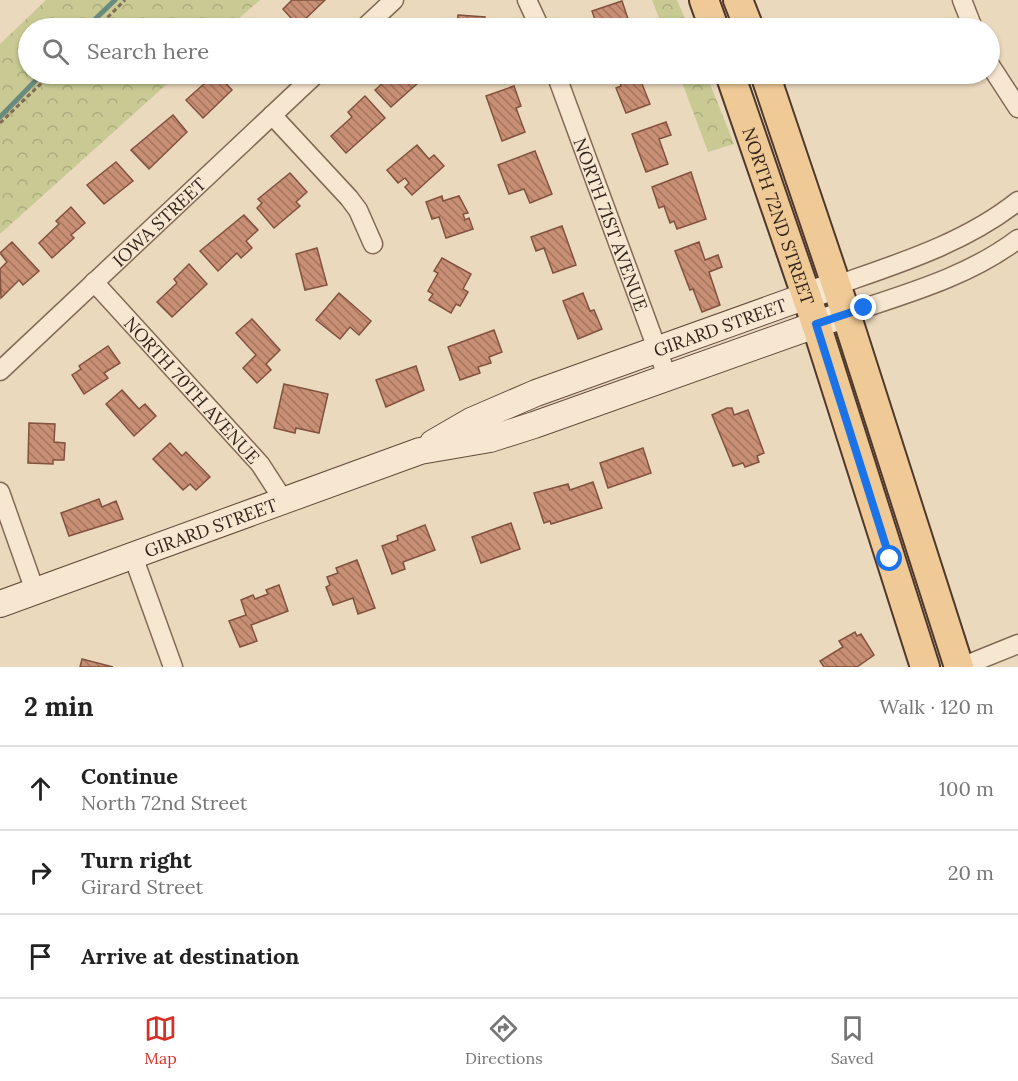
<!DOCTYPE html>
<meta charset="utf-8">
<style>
:root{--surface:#fff;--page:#f2f2f2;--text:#222;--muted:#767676;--line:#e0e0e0;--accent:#d93025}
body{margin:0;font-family:Lora,serif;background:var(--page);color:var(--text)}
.stop{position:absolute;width:18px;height:18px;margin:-14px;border:4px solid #1a73e8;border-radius:50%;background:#fff}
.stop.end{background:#1a73e8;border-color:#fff;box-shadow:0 2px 6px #0008}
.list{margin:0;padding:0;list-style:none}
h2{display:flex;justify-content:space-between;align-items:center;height:78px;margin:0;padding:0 24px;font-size:26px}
h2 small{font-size:20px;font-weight:400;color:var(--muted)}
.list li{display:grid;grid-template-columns:39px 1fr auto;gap:18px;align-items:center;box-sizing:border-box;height:84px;padding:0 24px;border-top:2px solid var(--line)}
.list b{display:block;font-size:22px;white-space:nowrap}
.list p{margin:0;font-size:20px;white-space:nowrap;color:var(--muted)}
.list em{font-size:20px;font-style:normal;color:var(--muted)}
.icon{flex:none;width:33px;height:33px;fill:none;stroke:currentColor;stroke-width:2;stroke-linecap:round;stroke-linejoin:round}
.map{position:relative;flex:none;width:1018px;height:667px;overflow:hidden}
.search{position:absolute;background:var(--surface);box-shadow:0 2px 4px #0004;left:18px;right:18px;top:18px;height:66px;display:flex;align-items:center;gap:15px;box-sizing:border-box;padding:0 21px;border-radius:33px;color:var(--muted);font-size:22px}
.sheet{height:330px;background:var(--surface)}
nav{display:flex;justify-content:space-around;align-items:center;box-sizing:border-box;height:84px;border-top:2px solid var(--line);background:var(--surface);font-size:16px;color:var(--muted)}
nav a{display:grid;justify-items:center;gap:3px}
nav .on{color:var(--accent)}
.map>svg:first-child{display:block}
.forest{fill:url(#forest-crowns)}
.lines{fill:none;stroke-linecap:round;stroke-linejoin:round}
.stream{stroke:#698a7e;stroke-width:5}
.building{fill:url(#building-back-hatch);stroke:#81523e;stroke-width:1.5}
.street-casing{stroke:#836a57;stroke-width:21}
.secondary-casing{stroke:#644b3b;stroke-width:28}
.primary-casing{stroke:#50392c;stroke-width:32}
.path{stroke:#836a57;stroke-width:3;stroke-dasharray:4.5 3;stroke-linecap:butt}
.street{stroke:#f7e7d0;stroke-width:18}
.secondary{stroke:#f7e7d0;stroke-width:26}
.primary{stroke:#efc996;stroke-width:28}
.route{stroke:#1a73e8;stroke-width:8}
.labels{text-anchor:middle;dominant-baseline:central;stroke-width:6;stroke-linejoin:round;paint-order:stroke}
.street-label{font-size:18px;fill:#33241c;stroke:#f3e4cd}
</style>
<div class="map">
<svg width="1018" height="667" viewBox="0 0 1018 667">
<defs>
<pattern id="forest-crowns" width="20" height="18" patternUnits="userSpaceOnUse" patternTransform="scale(1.5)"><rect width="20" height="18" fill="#c8c993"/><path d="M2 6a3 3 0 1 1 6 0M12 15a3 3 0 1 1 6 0" fill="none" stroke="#acac7e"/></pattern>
<pattern id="building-back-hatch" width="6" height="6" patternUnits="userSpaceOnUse" patternTransform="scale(1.5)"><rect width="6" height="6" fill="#c98f75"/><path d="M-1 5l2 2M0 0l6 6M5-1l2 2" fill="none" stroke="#a4755f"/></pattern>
</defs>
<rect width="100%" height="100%" fill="#ebd9be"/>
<g class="forest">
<path d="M46 0H260L228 28H28V74H178L0 234V44Z"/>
<path d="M652 0H677L689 28H663Z"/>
<path d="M679 74H706L734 144 708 152Z"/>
</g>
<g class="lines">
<g class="stream">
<path d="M86 28 115 0"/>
<path d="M0 117 42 74"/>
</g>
</g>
<g class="building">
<path d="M292 0H325L298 26 283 9Z"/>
<path d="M622 1 631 28H598L592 11Z"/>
<path d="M458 15 485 17 484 26 506 28H457Z"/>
<path d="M196 74H217L232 90 203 118 186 100 205 83Z"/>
<path d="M393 74H428L391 107 375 90Z"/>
<path d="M617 74H638L650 104 626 113 616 88 621 86Z"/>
<path d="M514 86 521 106 516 108 525 132 502 141 486 96Z"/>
<path d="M365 96 385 118 346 153 331 136 352 117 348 112Z"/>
<path d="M173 115 187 132 149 169 131 150Z"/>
<path d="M666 122 671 135 659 139 668 164 646 172 632 134Z"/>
<path d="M417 145 429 159 434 155 444 166 412 195 405 187 409 183 405 178 398 183 387 170Z"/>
<path d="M535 151 552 194 530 203 524 189 509 194 498 165Z"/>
<path d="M116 162 133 181 104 204 87 185Z"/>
<path d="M691 172 706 219 677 229 674 221 670 223 664 206 659 208 652 187Z"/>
<path d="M290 173 307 192 296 202 300 206 274 228 257 208 262 203 258 199Z"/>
<path d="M442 196 443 201 459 196 468 213 463 214 465 220 469 218 473 229 446 238 439 217 432 219 426 202Z"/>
<path d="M71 207 85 223 71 235 74 238 52 258 39 243 59 224 56 221Z"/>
<path d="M244 215 258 230 246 241 252 248 241 258 237 253 218 271 200 251Z"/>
<path d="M562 226 576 265 553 273 544 248 536 251 531 237Z"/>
<path d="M12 242 39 271 23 285 19 280 1 298 0 269 7 262 0 253Z"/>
<path d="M699 242 705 260 718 255 722 267 709 272 720 305 702 312 693 289 690 290 675 251Z"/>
<path d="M317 248 327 285 305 290 296 254Z"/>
<path d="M442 258 471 274 463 289 468 292 460 306 456 304 451 313 429 300 433 294 428 291 438 273 434 271Z"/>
<path d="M189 264 207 284 172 317 157 302 177 283 174 279Z"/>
<path d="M339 293 371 321 359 335 350 327 340 339 316 320Z"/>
<path d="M583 293 590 311 594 310 602 329 578 339 563 301Z"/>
<path d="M252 319 280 350 266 364 271 370 257 383 243 368 256 355 236 333Z"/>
<path d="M494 330 502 352 489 357 491 363 478 367 480 373 460 380 448 347Z"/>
<path d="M108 346 120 363 104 373 108 378 84 394 72 375 81 369 79 366Z"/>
<path d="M416 366 424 390 386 407 376 380Z"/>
<path d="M284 384 328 394 319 433 296 428 295 433 274 428Z"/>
<path d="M122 390 139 409 145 404 156 416 134 436 106 404Z"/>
<path d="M727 408H732L734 415 748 410 764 453 757 456 759 462 745 467 743 463 733 466 712 415Z"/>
<path d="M29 423 55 424 54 442 65 443 64 460H53V464L28 463Z"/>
<path d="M170 443 182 456 186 452 210 477 196 490 190 484 183 490 153 459Z"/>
<path d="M643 448 651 473 608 488 600 463Z"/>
<path d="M593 482 602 508 551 524 550 521 544 523 534 493 568 484 570 490Z"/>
<path d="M99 499 102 507 116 501 123 519 69 536 61 513Z"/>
<path d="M511 523 520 549 481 563 472 537Z"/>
<path d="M425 525 435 550 403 562 405 569 392 574 382 546 398 540 397 536Z"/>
<path d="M357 560 375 608 358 614 353 598 333 605 326 587 330 585 327 577 338 573 336 568Z"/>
<path d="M279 585 288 611 251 625 257 641 240 647 229 621 246 615 241 600 253 595 255 599 268 594 266 590Z"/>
<path d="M855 632 857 636 861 634 874 655 857 667H824L820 661 843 647 839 641Z"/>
<path d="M82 659 113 667H80Z"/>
</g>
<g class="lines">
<g class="street-casing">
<g id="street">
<path d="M527 0 540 28"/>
<path d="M962 0 973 28"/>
<path d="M364 28 394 0"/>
<path d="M990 65 1018 108"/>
<path id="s1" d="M556 74 667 376"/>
<path d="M272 115 349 198 358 210 373 244"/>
<path id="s2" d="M94 282 260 464 284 501"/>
<path d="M837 285C900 263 965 243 1018 201"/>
<path d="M846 314C905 294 968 277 1018 239"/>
<path id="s3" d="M0 371 316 74"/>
<path d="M0 492 35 591"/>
<path d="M133 556 173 667"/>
<path d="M961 667 1018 644"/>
</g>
</g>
<g class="secondary-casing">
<g id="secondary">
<path id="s4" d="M433 443 471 421 536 393 837 285"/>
<path id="s5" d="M0 604 420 451 490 439 534 425 846 314"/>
</g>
</g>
<g class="primary-casing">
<g id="primary">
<path d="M704 0 714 28"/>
<path d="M738 0 749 28"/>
<path id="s6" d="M730 74 816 324 925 667"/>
<path d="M765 74 846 314 959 667"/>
</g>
</g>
<g class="path">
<path d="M97 28 125 0"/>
<path d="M0 123 51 74"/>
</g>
<use href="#street" class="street"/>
<use href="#secondary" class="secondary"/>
<use href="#primary" class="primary"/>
</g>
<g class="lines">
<path class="route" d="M864 308 816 324 890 559"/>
</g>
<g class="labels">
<g class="street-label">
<text stroke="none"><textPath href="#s6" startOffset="150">NORTH 72ND STREET</textPath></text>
<text stroke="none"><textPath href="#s3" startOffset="218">IOWA STREET</textPath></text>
<text stroke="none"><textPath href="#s1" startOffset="160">NORTH 71ST AVENUE</textPath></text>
<text stroke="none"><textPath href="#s4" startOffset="310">GIRARD STREET</textPath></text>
<text stroke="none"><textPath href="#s2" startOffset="146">NORTH 70TH AVENUE</textPath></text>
<text stroke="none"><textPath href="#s5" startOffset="224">GIRARD STREET</textPath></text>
</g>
</g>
</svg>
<div class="stop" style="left:890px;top:559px"></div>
<div class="stop end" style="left:864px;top:308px"></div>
<div class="search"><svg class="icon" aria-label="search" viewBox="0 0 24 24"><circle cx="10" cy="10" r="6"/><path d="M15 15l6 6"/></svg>Search here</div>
</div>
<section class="sheet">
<h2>2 min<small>Walk · 120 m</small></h2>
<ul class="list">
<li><svg class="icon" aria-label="ahead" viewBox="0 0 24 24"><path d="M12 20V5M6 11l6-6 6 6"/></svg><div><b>Continue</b><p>North 72nd Street</p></div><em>100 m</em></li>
<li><svg class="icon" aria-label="right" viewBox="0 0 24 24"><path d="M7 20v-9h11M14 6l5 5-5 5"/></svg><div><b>Turn right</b><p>Girard Street</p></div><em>20 m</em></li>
<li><svg class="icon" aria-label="arrive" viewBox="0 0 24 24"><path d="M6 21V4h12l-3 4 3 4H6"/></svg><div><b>Arrive at destination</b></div></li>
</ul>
</section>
<nav>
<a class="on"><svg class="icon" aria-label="map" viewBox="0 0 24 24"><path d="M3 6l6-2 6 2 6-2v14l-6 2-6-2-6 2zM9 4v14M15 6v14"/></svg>Map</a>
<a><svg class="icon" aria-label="directions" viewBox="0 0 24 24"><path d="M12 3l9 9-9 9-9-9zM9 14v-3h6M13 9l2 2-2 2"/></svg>Directions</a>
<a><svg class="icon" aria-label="saved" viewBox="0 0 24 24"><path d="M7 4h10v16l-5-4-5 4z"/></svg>Saved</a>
</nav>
